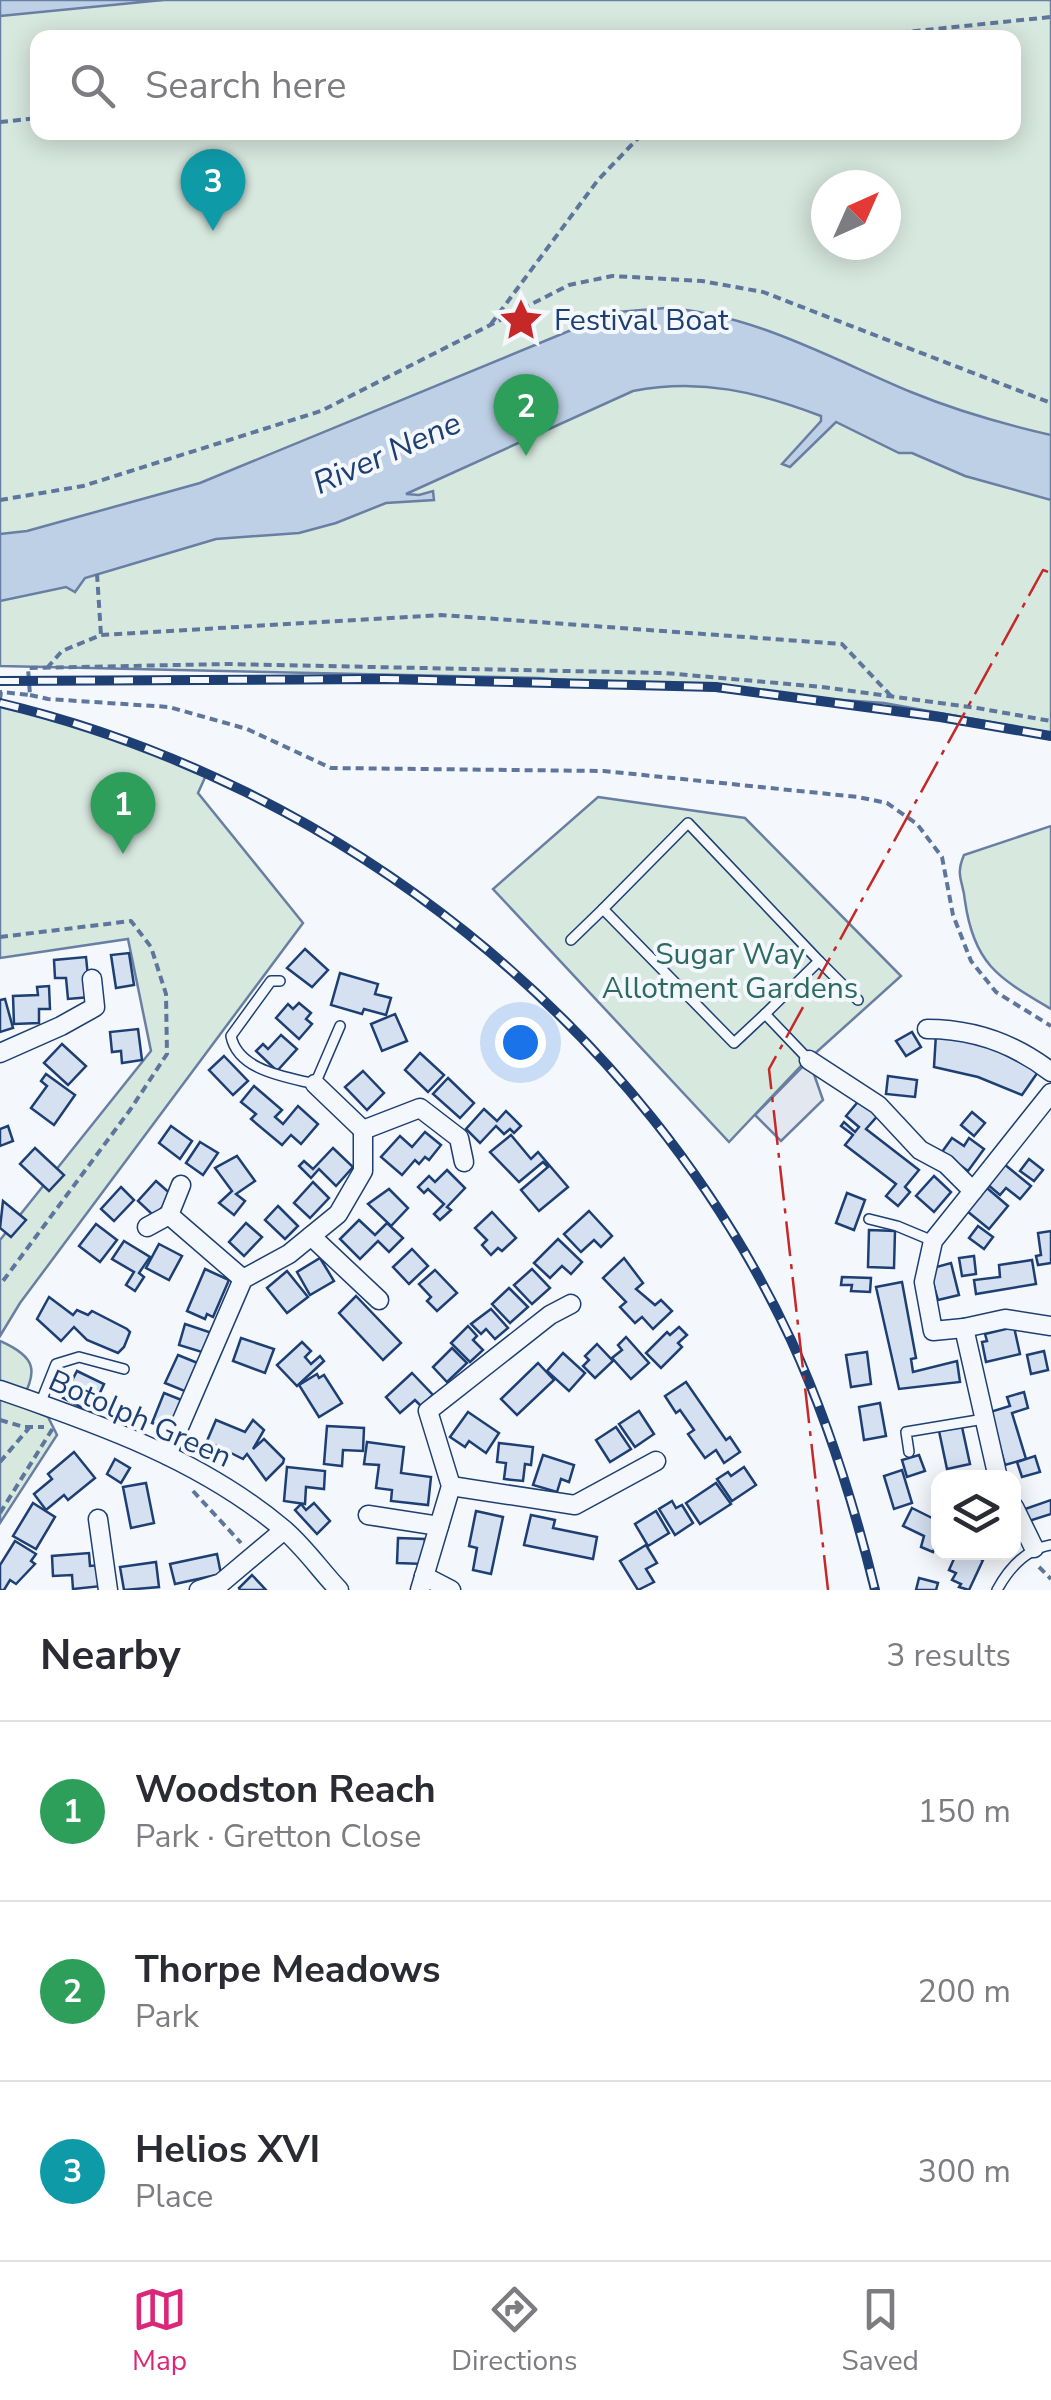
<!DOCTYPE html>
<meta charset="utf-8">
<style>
:root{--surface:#fff;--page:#f2f2f3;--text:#2b2b33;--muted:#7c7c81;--line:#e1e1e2;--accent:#db2777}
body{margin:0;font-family:"Nunito Sans",sans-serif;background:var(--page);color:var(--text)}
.controls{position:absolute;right:30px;bottom:30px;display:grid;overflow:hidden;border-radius:20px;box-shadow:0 5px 25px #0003}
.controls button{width:90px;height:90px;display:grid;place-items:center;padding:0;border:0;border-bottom:2px solid var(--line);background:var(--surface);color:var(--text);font:50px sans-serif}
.compass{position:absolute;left:811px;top:170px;width:90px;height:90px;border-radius:50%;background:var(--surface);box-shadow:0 5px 25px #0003;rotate:45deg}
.you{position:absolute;left:520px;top:1042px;width:35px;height:35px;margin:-25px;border:8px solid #fff;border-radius:50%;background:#1a73e8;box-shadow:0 0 0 15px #1a73e833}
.badge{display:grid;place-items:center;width:65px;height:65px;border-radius:50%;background:var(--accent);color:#fff;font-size:32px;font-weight:700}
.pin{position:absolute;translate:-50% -82px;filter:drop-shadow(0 2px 5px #0008)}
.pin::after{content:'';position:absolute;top:52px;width:35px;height:30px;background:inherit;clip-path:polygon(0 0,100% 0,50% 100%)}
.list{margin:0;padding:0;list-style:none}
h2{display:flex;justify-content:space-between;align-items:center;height:130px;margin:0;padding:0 40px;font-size:42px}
h2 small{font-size:32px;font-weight:400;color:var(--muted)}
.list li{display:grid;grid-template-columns:65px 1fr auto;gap:30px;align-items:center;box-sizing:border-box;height:180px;padding:0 40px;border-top:2px solid var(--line)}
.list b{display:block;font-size:38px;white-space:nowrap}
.list p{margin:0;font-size:32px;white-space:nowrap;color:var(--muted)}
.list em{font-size:32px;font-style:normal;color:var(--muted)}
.icon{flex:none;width:55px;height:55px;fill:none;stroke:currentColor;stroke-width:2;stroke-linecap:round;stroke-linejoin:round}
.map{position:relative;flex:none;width:1051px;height:1590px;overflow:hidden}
.search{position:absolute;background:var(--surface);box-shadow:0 5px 25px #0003;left:30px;right:30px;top:30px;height:110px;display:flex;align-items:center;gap:25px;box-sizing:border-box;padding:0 35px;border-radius:20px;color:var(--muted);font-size:38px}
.sheet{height:670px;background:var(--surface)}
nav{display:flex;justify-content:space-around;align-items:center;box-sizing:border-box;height:140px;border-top:2px solid var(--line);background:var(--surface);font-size:28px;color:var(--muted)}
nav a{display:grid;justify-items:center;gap:5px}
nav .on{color:var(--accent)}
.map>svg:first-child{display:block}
.green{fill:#d7e8df;stroke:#687fa3;stroke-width:2.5;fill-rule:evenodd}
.parking{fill:#e3e8f0;stroke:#687fa3;stroke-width:2.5}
.water{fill:#bed0e5;stroke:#687fa3;stroke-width:2.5}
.building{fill:#d5e0f0;stroke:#1d3f73;stroke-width:2.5}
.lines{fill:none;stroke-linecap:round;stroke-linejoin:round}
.service-casing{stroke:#1d3f73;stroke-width:12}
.minor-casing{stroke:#1d3f73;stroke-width:21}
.path{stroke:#5e769c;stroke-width:4;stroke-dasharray:8 5;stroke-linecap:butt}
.service{stroke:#f4f7fb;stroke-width:9}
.minor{stroke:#f4f7fb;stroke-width:18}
.rail-casing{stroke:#1d3f73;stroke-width:10}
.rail{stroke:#f4f7fb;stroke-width:6;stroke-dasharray:19;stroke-linecap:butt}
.power{stroke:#c62828;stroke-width:2.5;stroke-dasharray:35 8 5 8;stroke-linecap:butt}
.labels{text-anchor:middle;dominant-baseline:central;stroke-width:8;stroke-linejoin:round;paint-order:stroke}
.poi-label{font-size:30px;fill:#1d3f73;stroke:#f4f7fb;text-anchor:start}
.park-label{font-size:30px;fill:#2c6c60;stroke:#f4f7fb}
.street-label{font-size:30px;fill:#1d3f73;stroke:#f4f7fb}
.water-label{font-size:32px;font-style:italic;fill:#1d3f73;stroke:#f4f7fb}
</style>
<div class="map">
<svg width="1051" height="1590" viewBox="0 0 1051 1590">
<rect width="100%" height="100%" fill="#f4f7fb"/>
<g class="green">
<path d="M0 0H1051V733L884 703 539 678 0 666ZM38 38H1014V132H38ZM826 185H886V245H826Z"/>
<path d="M0 703 99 731 207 773 198 793 303 923 20 1303 0 1336V1240L151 1051 128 939 0 958Z"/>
<path d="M598 797 745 818 901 976 801 1066 729 1142 493 889Z"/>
<path d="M1051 826V1009C999 978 974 965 965 901 963 880 955 876 964 855Z"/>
<path d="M0 1341C38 1358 38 1371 19 1405L48 1417 57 1435 0 1523Z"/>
</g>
<path class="parking" d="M809 1060 823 1100 781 1141 755 1115Z"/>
<g class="water">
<path d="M0 0H163L0 16Z"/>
<path d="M665 308C752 313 832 359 911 392 957 411 1003 424 1051 435V500L965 476 912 453H899L836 422 790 467 782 464 821 421V416C758 392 701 378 633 391L406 494 419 495 433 491 434 500 386 503 336 523 299 533 216 539 85 578 75 592 66 587 0 601V534L27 531 200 483 586 324 618 312Z"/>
</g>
<g class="building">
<path d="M305 949 328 970 312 987 287 968Z"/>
<path d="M129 953 134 985 116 988 111 955Z"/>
<path d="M86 957 90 997 68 999 66 978H55L54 960Z"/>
<path d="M340 973 378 984 375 994 391 998 386 1015 364 1009 362 1014 331 1005Z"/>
<path d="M49 986 50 1009H39V1023L14 1024 13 996 38 995 37 987Z"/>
<path d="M5 999 13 1028 0 1032V1000Z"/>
<path d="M299 1003 311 1013 306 1019 312 1024 299 1039 276 1018 288 1004 293 1009Z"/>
<path d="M395 1014 407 1041 382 1051 371 1024Z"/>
<path d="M138 1029 142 1060 122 1063 121 1051 112 1052 110 1032Z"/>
<path d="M912 1032 921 1047 906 1056 896 1041Z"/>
<path d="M936 1034 987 1045 1038 1072 1022 1095 978 1077 934 1067Z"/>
<path d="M281 1035 297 1049 277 1071 256 1051 263 1044 268 1049Z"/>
<path d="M62 1044 86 1066 68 1085 44 1063Z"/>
<path d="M420 1053 444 1075 428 1092 405 1070Z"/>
<path d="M224 1056 248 1081 233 1095 209 1070Z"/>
<path d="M363 1071 384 1093 367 1110 345 1087Z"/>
<path d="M46 1074 75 1095 54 1125 31 1108 47 1086 41 1081Z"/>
<path d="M888 1076 917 1080 915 1097 886 1094Z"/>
<path d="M448 1078 474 1103 460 1118 433 1094Z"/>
<path d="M254 1086 282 1110 275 1117 283 1124 298 1106 318 1124 301 1144 291 1135 282 1145 251 1119 256 1114 241 1102Z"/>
<path d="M862 1097 880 1113 866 1129 919 1170 905 1187 910 1192 898 1206 886 1196 896 1184 845 1145 853 1135 841 1126 844 1122 855 1132 859 1127 846 1116Z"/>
<path d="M484 1109 497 1121 506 1111 521 1126 514 1133 510 1129 504 1134 496 1126 480 1143 466 1129Z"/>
<path d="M972 1112 985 1123 974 1136 961 1125Z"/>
<path d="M8 1126 13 1141 0 1146V1129Z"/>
<path d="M171 1126 192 1141 180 1159 159 1143Z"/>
<path d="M425 1132 441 1145 429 1160 425 1157 419 1164 415 1160 402 1175 381 1157 400 1136 412 1147Z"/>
<path d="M511 1135 531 1159 538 1152 568 1187 539 1211 521 1190 548 1167 543 1162 519 1182 490 1152Z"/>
<path d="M952 1138 964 1146 969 1138 984 1149 968 1171 942 1152Z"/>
<path d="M200 1142 218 1153 203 1175 186 1163Z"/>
<path d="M35 1148 64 1175 49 1191 20 1164Z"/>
<path d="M333 1148 353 1167 336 1186 319 1169 311 1178 299 1166 304 1161 313 1169Z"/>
<path d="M237 1156 255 1181 236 1194 245 1201 234 1215 219 1203 232 1191 215 1168Z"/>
<path d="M1029 1159 1043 1170 1034 1181 1020 1171Z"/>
<path d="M1004 1164 1031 1186 1020 1199 1006 1188 1000 1195 987 1184Z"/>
<path d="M447 1170 465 1188 447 1207 451 1210 440 1220 434 1214 444 1204 428 1189 424 1193 418 1187 429 1176 435 1182Z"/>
<path d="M934 1176 951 1192 934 1212 916 1196Z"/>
<path d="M156 1181 173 1196 154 1216 138 1201Z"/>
<path d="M313 1182 329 1198 310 1218 294 1203Z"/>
<path d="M121 1187 134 1200 114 1221 101 1209Z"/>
<path d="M987 1188 1008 1206 989 1229 967 1211Z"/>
<path d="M389 1189 408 1208 391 1226 368 1204Z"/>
<path d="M847 1193 865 1200 854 1230 836 1223Z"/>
<path d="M3 1201 26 1220 11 1237 0 1228Z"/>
<path d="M278 1206 298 1226 285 1239 265 1220Z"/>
<path d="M589 1211 612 1236 601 1247 594 1240 581 1252 564 1234Z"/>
<path d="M492 1212 516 1238 502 1251 498 1248 491 1255 482 1245 487 1240 475 1228Z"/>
<path d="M359 1220 375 1235 387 1223 403 1238 389 1252 378 1241 360 1259 340 1239Z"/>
<path d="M246 1223 262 1237 244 1256 229 1242Z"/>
<path d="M96 1224 117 1240 100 1262 79 1246Z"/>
<path d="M978 1226 993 1237 984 1249 969 1238Z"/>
<path d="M869 1230 895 1231 894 1268 868 1267Z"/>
<path d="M1051 1231V1263L1038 1265 1036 1256 1041 1255 1038 1233Z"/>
<path d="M558 1239 582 1262 571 1274 562 1266 550 1278 534 1263Z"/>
<path d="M124 1241 150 1257 139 1273 144 1277 135 1291 126 1285 134 1272 112 1259Z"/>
<path d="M159 1244 182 1256 169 1280 146 1268Z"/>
<path d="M412 1249 428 1266 409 1284 393 1267Z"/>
<path d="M974 1256 976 1274 962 1276 959 1258Z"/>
<path d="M320 1258 334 1281 310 1295 297 1272Z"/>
<path d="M624 1258 643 1283 636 1289 655 1305 661 1300 672 1311 653 1329 642 1317 635 1323 620 1307 626 1302 603 1278Z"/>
<path d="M1032 1260 1036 1284 976 1294 974 1280 1000 1277 999 1265Z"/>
<path d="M951 1263 959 1295 938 1300 929 1269Z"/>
<path d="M205 1269 229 1280 213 1317 207 1314 205 1319 187 1311Z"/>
<path d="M532 1269 550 1288 532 1304 514 1285Z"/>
<path d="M435 1270 457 1293 437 1311 427 1301 431 1297 419 1284Z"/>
<path d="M287 1271 308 1297 287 1313 267 1288Z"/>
<path d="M842 1277 871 1278 870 1292 851 1291 852 1285H841Z"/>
<path d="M902 1282 916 1358 911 1359 913 1372 957 1361 960 1382 899 1389 876 1287Z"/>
<path d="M509 1288 528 1307 510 1323 492 1304Z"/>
<path d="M356 1296 401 1343 383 1360 339 1313Z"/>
<path d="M49 1297 73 1315 77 1310 88 1315 92 1311 127 1329 130 1332 124 1347 118 1353 87 1340 74 1327 61 1341 37 1319Z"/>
<path d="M491 1309 508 1328 495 1339 486 1329 481 1334 471 1324Z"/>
<path d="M185 1324 212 1333 205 1353 179 1345Z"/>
<path d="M468 1326 477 1336 473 1340 483 1350 470 1362 451 1343Z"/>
<path d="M679 1327 687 1335 678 1343 682 1347 661 1368 646 1353 667 1332 670 1335Z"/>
<path d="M1014 1327 1020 1354 986 1362 982 1342 987 1341 985 1334Z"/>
<path d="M626 1337 649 1363 631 1379 612 1358 622 1350 618 1345Z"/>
<path d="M241 1338 274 1349 265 1373 233 1361Z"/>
<path d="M302 1342 311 1351 305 1357 311 1364 320 1356 324 1361 297 1386 277 1365Z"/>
<path d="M597 1344 613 1361 595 1378 583 1366 589 1360 585 1356Z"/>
<path d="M452 1348 467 1363 447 1382 433 1367Z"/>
<path d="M1044 1351 1048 1370 1031 1374 1027 1355Z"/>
<path d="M867 1352 871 1384 851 1387 846 1355Z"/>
<path d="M563 1353 585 1373 569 1391 547 1371Z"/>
<path d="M178 1355 200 1364 187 1392 165 1383Z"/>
<path d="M538 1363 554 1380 517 1415 501 1399Z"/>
<path d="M77 1371 104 1384 91 1412 63 1398Z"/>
<path d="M412 1373 433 1395 421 1406 415 1400 400 1413 386 1397Z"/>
<path d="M317 1374 319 1378 324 1375 342 1403 319 1417 299 1385Z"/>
<path d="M686 1382 726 1440 730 1437 740 1452 724 1463 716 1450 705 1458 688 1434 694 1430 680 1410 676 1413 665 1396Z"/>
<path d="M1024 1392 1028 1408 1012 1413 1026 1459 1005 1465 990 1412 1010 1406 1007 1397Z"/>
<path d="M164 1393 184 1401 172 1431 152 1423Z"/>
<path d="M880 1403 886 1436 864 1440 859 1407Z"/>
<path d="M639 1411 654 1434 635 1447 619 1424Z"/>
<path d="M468 1412 499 1433 486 1453 469 1441 465 1447 450 1437Z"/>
<path d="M216 1420 245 1432 253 1420 264 1430 253 1449 264 1439 284 1459 283 1463 266 1480 247 1454 243 1459 207 1441Z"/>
<path d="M327 1426 364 1428 363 1451 343 1450 342 1466 324 1464Z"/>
<path d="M616 1427 631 1449 610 1462 596 1440Z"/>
<path d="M962 1427 970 1464 947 1469 939 1431Z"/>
<path d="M367 1442 404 1447 401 1473 431 1477 428 1505 391 1501 392 1490 376 1488 379 1465 364 1464Z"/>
<path d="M499 1443 533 1447 531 1465 525 1464 523 1481 504 1479 506 1463 497 1462Z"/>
<path d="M74 1452 95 1478 68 1500 64 1495 46 1510 34 1494 52 1479 48 1474Z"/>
<path d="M543 1455 574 1465 569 1482 561 1479 557 1492 533 1485Z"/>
<path d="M919 1455 925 1471 907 1477 902 1460Z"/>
<path d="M1035 1456 1040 1472 1022 1477 1017 1462Z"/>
<path d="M115 1459 130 1468 121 1483 107 1474Z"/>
<path d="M287 1467 325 1471 324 1489 306 1487 305 1504 284 1501Z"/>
<path d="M744 1467 756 1485 732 1501 717 1479 728 1472 731 1476Z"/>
<path d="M902 1470 912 1503 894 1509 884 1476Z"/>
<path d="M146 1483 154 1523 131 1528 123 1487Z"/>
<path d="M716 1483 731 1504 700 1524 686 1503Z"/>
<path d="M1051 1500V1514L1029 1521 1025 1509Z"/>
<path d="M672 1501 676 1508 682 1505 693 1523 675 1535 659 1509Z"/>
<path d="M33 1503 55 1517 36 1549 13 1536Z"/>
<path d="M314 1503 330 1521 317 1534 295 1510 301 1504 306 1510Z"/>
<path d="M912 1508 938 1521V1540L933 1552 921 1547 924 1536 903 1526Z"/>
<path d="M476 1511 503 1517 491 1574 473 1570 477 1548 469 1546Z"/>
<path d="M656 1511 669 1533 648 1546 635 1524Z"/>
<path d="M531 1515 555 1520 553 1528 597 1537 593 1559 524 1545Z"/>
<path d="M398 1538 425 1539 424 1564 397 1563Z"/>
<path d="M15 1541 36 1554 31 1561 35 1564 16 1584 10 1580 4 1590H0V1565Z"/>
<path d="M646 1545 657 1563 646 1569 654 1582 638 1590 620 1561Z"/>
<path d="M957 1552H966L983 1560 969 1590 959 1587 961 1584 952 1580 956 1573 949 1570Z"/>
<path d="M89 1553 90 1566 100 1565 102 1586 73 1589 72 1575 53 1576 52 1556Z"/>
<path d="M217 1554 221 1574 175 1584 170 1564Z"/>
<path d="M156 1562 159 1587 124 1590 120 1567Z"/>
<path d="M252 1575 266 1590H240L239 1588Z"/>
<path d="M919 1578 938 1583 936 1590H916Z"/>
</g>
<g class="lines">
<g class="service-casing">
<g id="service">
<path d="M603 909 688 823 819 961 765 1014"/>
<path d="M571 940 603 909 734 1043 765 1014 809 1060"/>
<path d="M819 961 858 1000"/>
<path d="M280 981H271L231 1036C238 1071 287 1077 315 1084L340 1026"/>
<path d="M869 1219 897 1226 933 1241"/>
<path d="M40 1404 56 1364 79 1357 124 1369"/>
<path d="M909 1452 906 1432 984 1419"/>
<path d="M997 1590C1009 1568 1026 1549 1051 1545"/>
</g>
</g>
<g class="minor-casing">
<g id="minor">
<path d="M927 1029C972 1029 1015 1044 1051 1072"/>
<path d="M0 1053 61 1026 95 1007 92 979"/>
<path d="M809 1060 878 1105 920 1150 946 1164 973 1191 933 1241 924 1282 933 1331 964 1328"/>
<path d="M315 1084 363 1130 420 1108 459 1138 464 1162"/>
<path d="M181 1185 169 1215 243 1279"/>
<path d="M973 1191 1051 1093"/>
<path d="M147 1227 169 1215"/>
<path d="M311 1236 379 1300"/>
<path d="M0 1390C99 1424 201 1460 282 1528 303 1545 320 1570 339 1590"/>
<path d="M167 1455 243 1279 289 1254 338 1214 363 1171V1130"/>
<path d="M998 1478 964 1328 1005 1319 1051 1326"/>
<path d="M451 1486 575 1505 656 1461"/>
<path d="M1014 1507 1034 1548"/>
<path d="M368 1515 439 1526"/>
<path d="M98 1519 108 1590"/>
<path d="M424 1576 451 1590"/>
<path d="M199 1590 221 1583 284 1530"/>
<path d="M420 1590 451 1486 428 1411 550 1315 571 1304"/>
</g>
</g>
<g class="path">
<path d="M848 38 1051 17"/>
<path d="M0 122 38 118"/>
<path d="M491 324 598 180 644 132"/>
<path d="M0 500 83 486 321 411 569 285 612 276 702 281 763 292 1051 403"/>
<path d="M97 574 101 635"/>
<path d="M47 668 62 651 101 635 441 615 842 644 892 697"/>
<path d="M30 695 48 699 169 707 247 729 331 768 604 771 858 797 887 803 917 824 942 857 953 915 971 961 996 992 1051 1026"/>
<path d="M0 699 1 692 30 695 28 668 227 664 665 673 822 687 977 708 1051 721"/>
<path d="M0 937 131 921 151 947 166 994 167 1054 130 1110 0 1285"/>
<path d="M0 1420 24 1427H44"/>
<path d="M0 1462 29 1428"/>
<path d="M193 1491 241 1543"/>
<path d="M0 1513 53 1428"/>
<path d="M1039 1567 1051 1579"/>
</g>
<use href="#service" class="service"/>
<use href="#minor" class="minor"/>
<g class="rail-casing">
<g id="rail">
<path d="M0 681 385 679 716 687 940 717 1051 736"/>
<path d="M0 703C338 783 643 1024 791 1340 828 1421 854 1504 875 1590"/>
</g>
</g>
<use href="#rail" class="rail"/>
<path class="power" d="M828 1590 769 1069 1043 570 1051 573"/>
</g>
<defs>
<g id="sight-bare" transform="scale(3.45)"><path d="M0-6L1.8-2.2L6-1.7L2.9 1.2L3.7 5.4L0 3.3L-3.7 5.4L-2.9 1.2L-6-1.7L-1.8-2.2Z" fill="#c62828" stroke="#f4f7fb" stroke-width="2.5" paint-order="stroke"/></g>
</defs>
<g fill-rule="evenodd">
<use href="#sight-bare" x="521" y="320"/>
</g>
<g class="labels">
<g class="poi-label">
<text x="554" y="320">Festival Boat</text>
</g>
<g class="park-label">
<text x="730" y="954">Sugar Way<tspan x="730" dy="34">Allotment Gardens</tspan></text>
</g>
<g class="street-label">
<text transform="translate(140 1419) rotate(24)">Botolph Green</text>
</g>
<g class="water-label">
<text transform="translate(387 453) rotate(-24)">River Nene</text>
</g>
</g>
</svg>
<div class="controls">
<button><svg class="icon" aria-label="layers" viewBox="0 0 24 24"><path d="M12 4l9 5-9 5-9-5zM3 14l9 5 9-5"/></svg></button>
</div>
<svg class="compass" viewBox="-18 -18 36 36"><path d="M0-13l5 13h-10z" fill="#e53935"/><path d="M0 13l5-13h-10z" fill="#7c7c81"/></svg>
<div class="you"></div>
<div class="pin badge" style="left:123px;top:854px;background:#2e9e5b">1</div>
<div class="pin badge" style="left:526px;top:456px;background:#2e9e5b">2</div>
<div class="pin badge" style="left:213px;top:231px;background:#0f9aa8">3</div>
<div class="search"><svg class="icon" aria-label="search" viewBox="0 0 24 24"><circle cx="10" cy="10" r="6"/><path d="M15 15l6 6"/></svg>Search here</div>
</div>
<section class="sheet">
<h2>Nearby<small>3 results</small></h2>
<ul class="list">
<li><span class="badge" style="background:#2e9e5b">1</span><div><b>Woodston Reach</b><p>Park · Gretton Close</p></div><em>150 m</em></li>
<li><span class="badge" style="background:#2e9e5b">2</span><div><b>Thorpe Meadows</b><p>Park</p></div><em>200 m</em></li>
<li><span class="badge" style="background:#0f9aa8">3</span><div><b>Helios XVI</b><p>Place</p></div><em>300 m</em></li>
</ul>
</section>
<nav>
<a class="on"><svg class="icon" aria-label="map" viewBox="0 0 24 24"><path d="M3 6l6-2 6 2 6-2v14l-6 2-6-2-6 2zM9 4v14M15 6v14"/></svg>Map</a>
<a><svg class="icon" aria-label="directions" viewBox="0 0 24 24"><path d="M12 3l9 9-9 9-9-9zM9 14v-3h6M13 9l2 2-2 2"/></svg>Directions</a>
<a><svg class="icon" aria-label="saved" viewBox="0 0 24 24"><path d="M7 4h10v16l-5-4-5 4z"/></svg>Saved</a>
</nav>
